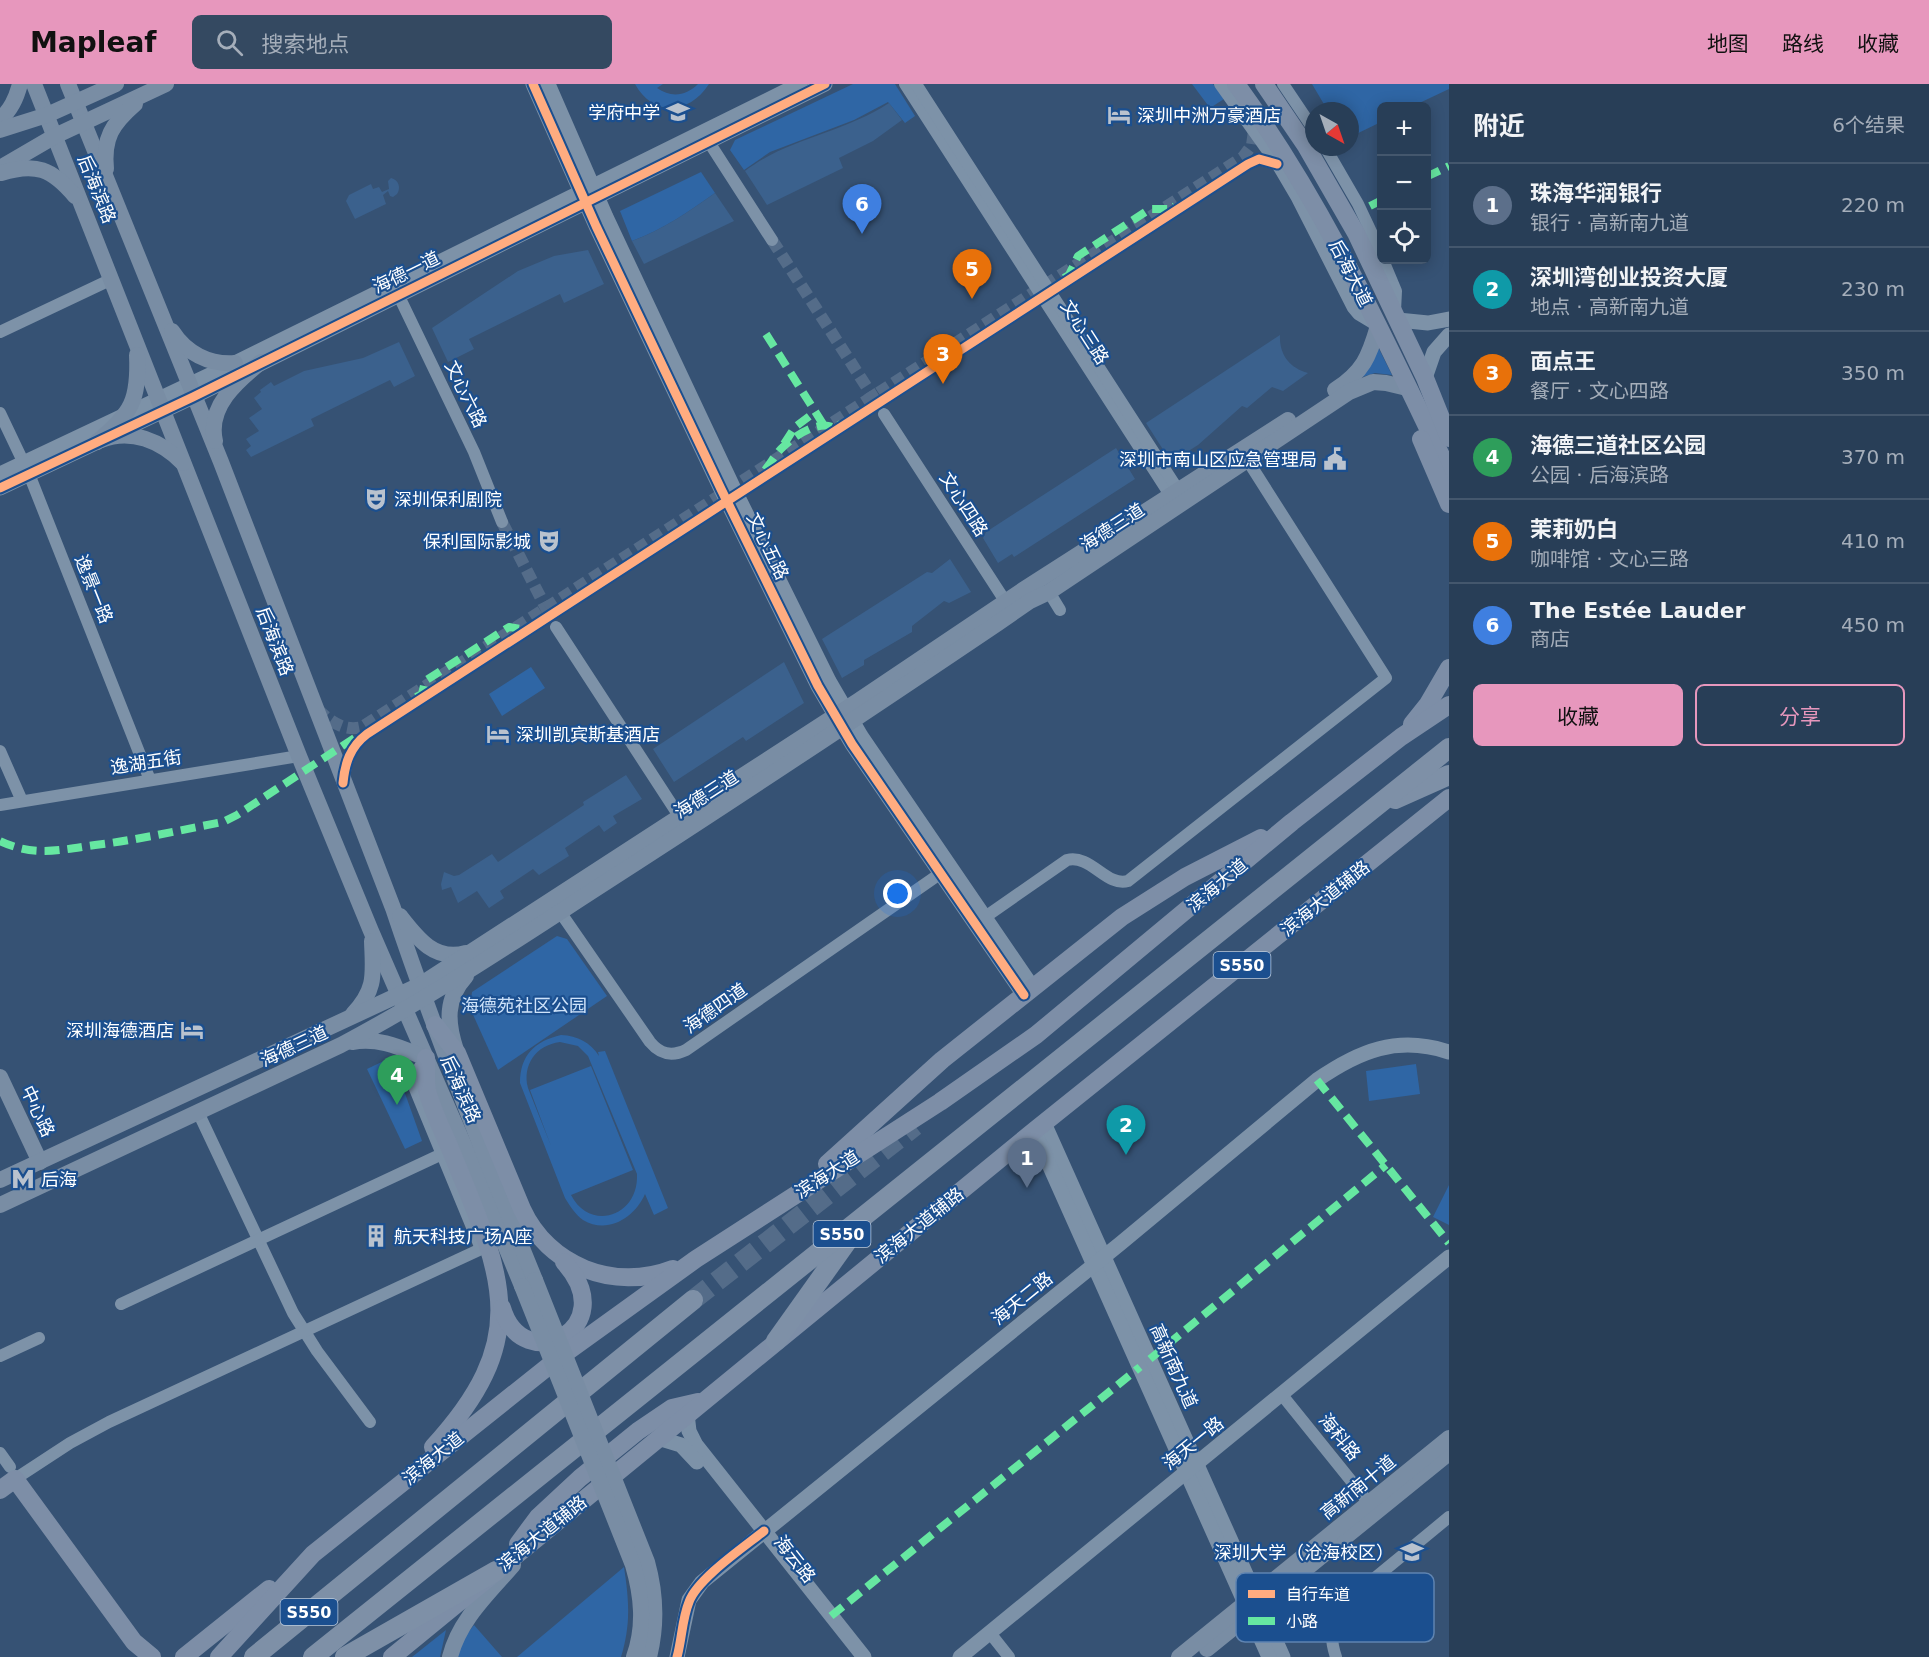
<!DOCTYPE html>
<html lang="zh">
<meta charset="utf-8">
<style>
:root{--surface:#283e57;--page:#344961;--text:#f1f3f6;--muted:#a5aeba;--line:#44576d;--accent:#e797bd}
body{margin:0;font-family:"DejaVu Sans","Noto Sans SC",sans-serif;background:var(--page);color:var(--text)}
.controls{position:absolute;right:18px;top:18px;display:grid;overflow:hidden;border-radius:9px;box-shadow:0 3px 15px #0003}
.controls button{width:54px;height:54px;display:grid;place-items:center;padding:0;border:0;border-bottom:2px solid var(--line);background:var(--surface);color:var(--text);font:30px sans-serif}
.compass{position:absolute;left:1305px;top:18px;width:54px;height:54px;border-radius:50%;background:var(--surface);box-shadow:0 3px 15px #0003;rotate:140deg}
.you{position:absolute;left:898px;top:810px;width:21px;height:21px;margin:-15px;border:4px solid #fff;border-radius:50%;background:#1a73e8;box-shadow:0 0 0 9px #1a73e833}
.badge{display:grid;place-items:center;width:39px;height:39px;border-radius:50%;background:var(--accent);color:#fff;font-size:20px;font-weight:700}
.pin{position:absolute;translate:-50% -50px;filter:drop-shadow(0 2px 3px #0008)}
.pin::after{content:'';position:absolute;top:32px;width:21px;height:18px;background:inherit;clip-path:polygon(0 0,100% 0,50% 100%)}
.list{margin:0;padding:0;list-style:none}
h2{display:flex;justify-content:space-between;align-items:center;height:78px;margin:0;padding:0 24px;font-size:26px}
h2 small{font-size:20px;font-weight:400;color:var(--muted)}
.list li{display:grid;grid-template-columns:39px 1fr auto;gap:18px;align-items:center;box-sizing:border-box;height:84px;padding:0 24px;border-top:2px solid var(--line)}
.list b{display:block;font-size:22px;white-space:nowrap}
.list p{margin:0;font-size:20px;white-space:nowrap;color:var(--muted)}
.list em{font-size:20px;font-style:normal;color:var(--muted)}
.actions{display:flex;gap:12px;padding:18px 24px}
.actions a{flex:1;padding:14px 0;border:2px solid var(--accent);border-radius:9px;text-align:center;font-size:21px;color:var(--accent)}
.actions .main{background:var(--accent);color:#111}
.icon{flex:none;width:33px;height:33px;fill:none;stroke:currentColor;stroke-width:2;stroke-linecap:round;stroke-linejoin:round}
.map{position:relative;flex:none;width:1449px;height:1573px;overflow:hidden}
header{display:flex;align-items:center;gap:36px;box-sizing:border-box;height:84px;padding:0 30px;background:var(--accent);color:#111}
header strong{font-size:28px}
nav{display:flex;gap:33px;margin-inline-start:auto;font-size:21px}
.search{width:420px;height:54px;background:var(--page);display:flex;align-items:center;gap:15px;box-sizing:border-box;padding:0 21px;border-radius:9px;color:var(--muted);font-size:22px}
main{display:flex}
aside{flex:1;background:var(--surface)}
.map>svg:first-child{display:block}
.green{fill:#2f66a5;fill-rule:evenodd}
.water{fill:#3b618d}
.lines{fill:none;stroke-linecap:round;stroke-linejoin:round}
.minor-tunnel{stroke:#546c89;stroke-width:12;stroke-dasharray:12 6;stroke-linecap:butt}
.trunk-tunnel{stroke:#546c89;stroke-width:20;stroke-dasharray:20 10;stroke-linecap:butt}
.minor{stroke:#7d92a8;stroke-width:12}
.tertiary{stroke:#7d92a8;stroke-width:15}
.secondary{stroke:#798da4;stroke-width:16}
.primary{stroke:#7d8ea7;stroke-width:18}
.trunk{stroke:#7e90a7;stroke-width:20}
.secondary-bridge{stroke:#798da4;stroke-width:16}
.quiet{stroke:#66e7a1;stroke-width:8;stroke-dasharray:15 8;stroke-linecap:butt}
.cycleway-casing{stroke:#1b4f8f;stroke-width:13}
.cycleway{stroke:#ffac80;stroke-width:9}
.labels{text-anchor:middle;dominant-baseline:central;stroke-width:4.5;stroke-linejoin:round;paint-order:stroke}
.shield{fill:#1b4f8f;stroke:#bbcadd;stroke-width:1.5}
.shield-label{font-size:16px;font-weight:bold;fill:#fff}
.poi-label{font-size:18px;fill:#fff;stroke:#1b4f8f;text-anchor:end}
.street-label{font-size:18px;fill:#fff;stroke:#1b4f8f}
.park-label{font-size:18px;fill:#cfe3fa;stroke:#1b4f8f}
.key{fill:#1b4f8f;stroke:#5f84b1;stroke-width:1.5}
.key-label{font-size:16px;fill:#fff}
</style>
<header>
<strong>Mapleaf</strong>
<div class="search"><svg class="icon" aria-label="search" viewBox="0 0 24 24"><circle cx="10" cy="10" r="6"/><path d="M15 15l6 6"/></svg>搜索地点</div>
<nav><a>地图</a><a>路线</a><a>收藏</a></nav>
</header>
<main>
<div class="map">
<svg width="1449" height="1573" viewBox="0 0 1449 1573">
<rect width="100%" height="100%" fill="#365274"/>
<g class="green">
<path d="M635 0H663L657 4C671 14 686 12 698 0H709C689 31 653 33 635 0Z"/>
<path d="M853 0H895L915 32 905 39 888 18 854 36 770 68 744 86 730 66 735 56Z"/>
<path d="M1192 0H1213L1224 15 1210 24Z"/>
<path d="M1312 0H1449V5L1413 22H1382L1381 38 1350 53V27H1328Z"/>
<path d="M701 88 715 109C690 127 662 146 632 157L620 127Z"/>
<path d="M1377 261 1392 291 1375 289 1362 293Z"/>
<path d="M531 583 545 604 502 632 489 610Z"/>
<path d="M557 852 567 855 607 912 498 986 470 924 472 908Z"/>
<path d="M561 951C578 952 590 958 599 972L598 968 605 967 668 1124 654 1131 645 1110C635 1133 608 1151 583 1136 575 1130 570 1122 565 1114L520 999C520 971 535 957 561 951ZM560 958 578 962 588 972 637 1090C639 1133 590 1148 571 1111L633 1086 591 982 530 1006 551 1062 528 1004C522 981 536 961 560 958Z"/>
<path d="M392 973 422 1057 405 1065 367 985Z"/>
<path d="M1416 980 1420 1010 1369 1017 1366 987Z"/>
<path d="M1449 1101V1141L1433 1133Z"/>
<path d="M624 1483C629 1517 631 1540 621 1573H517Z"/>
<path d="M474 1541 502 1573H457L463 1555Z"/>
<path d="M446 1546 440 1573H412Z"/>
</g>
<g class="water">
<path d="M889 19 902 36 873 57 839 74 843 84 767 121 745 87C788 54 844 49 889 19Z"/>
<path d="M391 94C399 96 401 104 397 110L393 113 390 112 388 107 383 111 386 120 355 135 346 117 349 111 371 100 373 105 379 103 382 108 389 105 388 97Z"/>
<path d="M715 109 734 137 644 180 632 157C662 146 690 127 715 109Z"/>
<path d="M588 166 604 200 564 219 560 210 469 255 474 265 448 278 432 244 518 187 554 172Z"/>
<path d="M1280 251C1279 270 1289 284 1308 289L1283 307 1272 303 1247 324 1242 322 1198 361 1171 378 1146 339Z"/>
<path d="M399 258 415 292 394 303 390 296 311 335 314 342 251 373 246 366 251 362 246 355 259 347 249 334 262 325 254 314 261 308 260 306 271 298 274 302 304 287 363 274Z"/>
<path d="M1116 364 1135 395 1014 473 1012 470 998 479 983 454 986 448Z"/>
<path d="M950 475 971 508 949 519 944 517 912 542V548L864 576V581L842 594 822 555 927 488 932 489Z"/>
<path d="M784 578 804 619 746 657 743 653 674 698 653 665Z"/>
<path d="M626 691 642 715 613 732 617 739 604 748 599 741 565 764 569 772 539 791 533 785 500 807 504 814 489 824 477 807 458 819 451 803 442 806 441 800 444 788 454 792 459 791 492 770 498 778 584 721 583 718Z"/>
</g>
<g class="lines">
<g class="minor-tunnel">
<path d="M772 156 877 319"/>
<path d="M502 438 549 530"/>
<path d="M317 625C330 637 344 648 362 643L1243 73 1252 61 1254 47"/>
<path d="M344 695C346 676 352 661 367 650L1248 80 1259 75 1277 80"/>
</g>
<path class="trunk-tunnel" d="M693 1216 915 1042"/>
<g class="minor">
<path d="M905 0 1174 417"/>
<path d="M916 0 1182 412"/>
<path d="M1220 0 1277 80 1297 114 1353 224 1358 230 1378 242"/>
<path d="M1283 0 1314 46"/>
<path d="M705 52 772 156"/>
<path d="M1325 63 1358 120 1382 171"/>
<path d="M1383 176 1396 207 1395 227"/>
<path d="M395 204 474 368 502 438"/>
<path d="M0 248 112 195"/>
<path d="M0 329 29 390 150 696"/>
<path d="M884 330 1009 523"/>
<path d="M1049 508 1060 526"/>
<path d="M556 543 683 738"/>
<path d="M0 667 22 717"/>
<path d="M0 721 299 672"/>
<path d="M556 822 650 958C660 970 671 973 686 966L941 789"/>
<path d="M978 838 1067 776C1091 770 1106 803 1128 797L1386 594 1248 377"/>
<path d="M198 1028 293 1229 317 1267 370 1338"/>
<path d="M121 1220 442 1070"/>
<path d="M0 1272 39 1254"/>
<path d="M1282 1311 1369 1419"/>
<path d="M0 1369 10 1383"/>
<path d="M15 1395 70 1359 109 1338 481 1165 415 1005 413 993 425 975"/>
<path d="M990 1549 1009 1573"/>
<path d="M1336 1573C1328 1550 1332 1535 1347 1517L1449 1433"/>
</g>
<g class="tertiary">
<path d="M533 0 596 142 721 405 818 602 852 660 1024 911"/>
<path d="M548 0 606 133 733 403 829 597 861 652 1033 904"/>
<path d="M1398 236 1428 239 1449 235"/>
<path d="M1425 294 1434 268 1449 251"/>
<path d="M0 390 235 279 800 0"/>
<path d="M0 404 193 313 825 0"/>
<path d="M1044 1039 1283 1573"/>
<path d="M1034 1047 1269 1573"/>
<path d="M687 1330 689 1347 696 1361 864 1573"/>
<path d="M658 1354 681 1361 697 1378"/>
<path d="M677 1573 689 1516 702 1498 1121 1159 1317 996C1359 967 1397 951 1449 968"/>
<path d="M960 1573 1449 1173"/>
</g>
<g class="secondary">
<path d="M34 0 299 672 371 847 467 1068 522 1202"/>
<path d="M68 0 221 378 393 824C435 950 485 1073 535 1196"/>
<path d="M0 36C11 25 16 15 20 0"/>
<path d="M0 46 47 31 116 0"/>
<path d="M0 84 55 52 166 0"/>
<path d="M106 85C103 54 112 40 135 20"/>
<path d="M1 89C36 78 52 85 75 112"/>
<path d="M172 247C186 269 209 281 235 279"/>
<path d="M1335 306C1363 288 1369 273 1378 242"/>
<path d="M101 356C131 344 161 357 183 379"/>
<path d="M215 357C207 323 237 297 261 278"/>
<path d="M97 358C132 329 139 316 137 271"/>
<path d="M400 832C417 854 435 878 466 869"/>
<path d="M353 930C377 905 373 889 372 857"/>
<path d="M352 958C380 953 401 964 426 974"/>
<path d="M456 966C447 939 445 915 466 892"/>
<path d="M0 993 40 1078"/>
<path d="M0 1096 420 901 858 617 1023 506 1288 336"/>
<path d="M0 1121 341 961C430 914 515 857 600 802 734 716 866 628 998 539L1030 517 1049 508 1349 308 1373 298 1386 299 1407 304"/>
<path d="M1207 1565 1449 1369"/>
<path d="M450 1573C459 1536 489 1509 513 1481"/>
<path d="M1179 1573 1449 1354"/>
</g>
<g class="primary">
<path d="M1236 0C1325 121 1384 254 1449 388"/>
<path d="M1264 0 1306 62 1356 149 1425 294 1449 354"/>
<path d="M1421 355 1449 420"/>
<path d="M1412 640 1428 620 1449 584"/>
<path d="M435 941 457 969 522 1125C548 1182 614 1208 673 1185"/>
<path d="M426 974C427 984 425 996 427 1006 432 1027 446 1053 454 1074 504 1195 532 1255 433 1363"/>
<path d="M827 1080 942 976 1122 833 1185 793 1261 754"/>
<path d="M502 1224C523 1295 624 1244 564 1178"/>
<path d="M0 1406 15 1395 134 1558 152 1573"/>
<path d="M518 1460 538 1433 580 1394 638 1347 672 1324 698 1318"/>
<path d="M184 1573 269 1505"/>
<path d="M219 1573 313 1470 560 1273 696 1175 940 1018 1036 951 1292 738 1401 653 1449 621"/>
<path d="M392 1573 1034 1047 1449 714"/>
</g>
<g class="trunk">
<path d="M1395 715 1449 691"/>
<path d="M776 1257 853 1149"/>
<path d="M254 1573 693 1216"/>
<path d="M313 1573 1449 664"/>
<path d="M345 1573 496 1487"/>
</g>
<g class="secondary-bridge">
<path d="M535 1196 647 1478C656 1510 657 1541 649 1573"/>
<path d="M522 1202 633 1481C642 1512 645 1542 634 1573"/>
</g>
<g class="quiet">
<path d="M1426 93 1449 82"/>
<path d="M1370 122 1382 116"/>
<path d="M1064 194 1069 191 1078 172 1104 155 1150 125H1171L1175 122"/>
<path d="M766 250 823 340"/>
<path d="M784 360 795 343 815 328"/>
<path d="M765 386C771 379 776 369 783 363 794 352 820 335 834 344L841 340"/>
<path d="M416 613 422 610 425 597 509 543 521 545 526 542"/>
<path d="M0 757C34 773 60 766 95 761 138 756 180 746 223 738L237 731 359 651"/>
<path d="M1317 996 1449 1159"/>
<path d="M1150 1275 1386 1081"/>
<path d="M831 1532 1140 1283"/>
</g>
<g class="cycleway-casing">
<g id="cycleway">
<path d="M533 0 596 142 721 405 818 602 852 660 1024 911"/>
<path d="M0 404 193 313 825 0"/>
<path d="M343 699C345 679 350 663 367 650L1248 80 1259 75 1277 80"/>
<path d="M677 1573C682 1555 682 1535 689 1518 697 1495 744 1463 764 1447"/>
</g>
</g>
<use href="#cycleway" class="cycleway"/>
</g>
<defs>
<g id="school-bare" transform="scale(1.8)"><path d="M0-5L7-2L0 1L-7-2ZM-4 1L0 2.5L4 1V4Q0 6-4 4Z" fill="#b9c2ce" stroke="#1b4f8f" stroke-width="2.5" paint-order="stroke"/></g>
<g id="hotel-bare" transform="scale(1.8)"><path d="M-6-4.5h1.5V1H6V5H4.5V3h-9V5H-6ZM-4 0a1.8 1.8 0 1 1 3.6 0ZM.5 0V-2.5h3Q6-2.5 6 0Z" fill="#b9c2ce" stroke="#1b4f8f" stroke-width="2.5" paint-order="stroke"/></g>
<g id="civic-bare" transform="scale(1.8)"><path d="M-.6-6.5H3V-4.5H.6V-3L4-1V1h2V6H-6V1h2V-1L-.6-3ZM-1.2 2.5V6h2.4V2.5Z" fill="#b9c2ce" stroke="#1b4f8f" stroke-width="2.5" paint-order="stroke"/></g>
<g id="theatre-bare" transform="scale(1.8)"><path d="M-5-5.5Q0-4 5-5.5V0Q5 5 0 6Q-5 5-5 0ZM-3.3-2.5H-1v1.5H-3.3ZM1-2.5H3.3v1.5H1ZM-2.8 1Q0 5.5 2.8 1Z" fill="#b9c2ce" stroke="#1b4f8f" stroke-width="2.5" paint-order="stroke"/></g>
<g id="metro-bare" transform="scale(1.8)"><path d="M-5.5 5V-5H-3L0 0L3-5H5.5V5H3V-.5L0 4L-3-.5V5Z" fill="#b9c2ce" stroke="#1b4f8f" stroke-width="2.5" paint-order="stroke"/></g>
<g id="building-bare" transform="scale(1.8)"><path d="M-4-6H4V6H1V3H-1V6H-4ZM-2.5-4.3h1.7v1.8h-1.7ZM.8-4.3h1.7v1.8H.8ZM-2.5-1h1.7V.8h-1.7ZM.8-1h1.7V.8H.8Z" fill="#b9c2ce" stroke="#1b4f8f" stroke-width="2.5" paint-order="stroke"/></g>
<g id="university-bare" transform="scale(1.8)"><path d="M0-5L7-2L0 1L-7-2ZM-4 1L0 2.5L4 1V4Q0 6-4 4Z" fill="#b9c2ce" stroke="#1b4f8f" stroke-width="2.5" paint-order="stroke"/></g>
</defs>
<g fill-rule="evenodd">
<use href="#school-bare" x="678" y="28"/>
<use href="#hotel-bare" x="1119" y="31"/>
<use href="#civic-bare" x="1335" y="375"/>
<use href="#theatre-bare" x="376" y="415"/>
<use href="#theatre-bare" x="549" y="457"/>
<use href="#hotel-bare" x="498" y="650"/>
<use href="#hotel-bare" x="192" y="946"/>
<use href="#metro-bare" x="23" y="1095"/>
<use href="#building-bare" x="376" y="1152"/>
<use href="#university-bare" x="1412" y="1468"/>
</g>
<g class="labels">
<g class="shield">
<rect x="1213.5" y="868" width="57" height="26" rx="4.5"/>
<rect x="813.5" y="1137" width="57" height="26" rx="4.5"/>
<rect x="280.5" y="1515" width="57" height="26" rx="4.5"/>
</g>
<g class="shield-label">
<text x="1242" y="881">S550</text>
<text x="842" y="1150">S550</text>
<text x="309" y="1528">S550</text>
</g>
<g class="poi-label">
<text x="660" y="28">学府中学</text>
<text x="1137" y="31" text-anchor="start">深圳中洲万豪酒店</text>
<text x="1317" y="375">深圳市南山区应急管理局</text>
<text x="394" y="415" text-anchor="start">深圳保利剧院</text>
<text x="531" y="457">保利国际影城</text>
<text x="516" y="650" text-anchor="start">深圳凯宾斯基酒店</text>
<text x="174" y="946">深圳海德酒店</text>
<text x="41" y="1095" text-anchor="start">后海</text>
<text x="394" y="1152" text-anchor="start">航天科技广场A座</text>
<text x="1394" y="1468">深圳大学（沧海校区）</text>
</g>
<g class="street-label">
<text transform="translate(97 105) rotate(68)">后海滨路</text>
<text transform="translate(406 188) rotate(-26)">海德一道</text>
<text transform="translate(1351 189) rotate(63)">后海大道</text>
<text transform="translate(1085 248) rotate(57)">文心三路</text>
<text transform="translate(466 310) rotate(64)">文心六路</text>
<text transform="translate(964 420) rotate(57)">文心四路</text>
<text transform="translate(1112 443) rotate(-33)">海德三道</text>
<text transform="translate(768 462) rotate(64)">文心五路</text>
<text transform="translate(94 505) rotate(68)">逸景一路</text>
<text transform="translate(275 557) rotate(69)">后海滨路</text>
<text transform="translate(146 678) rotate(-9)">逸湖五街</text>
<text transform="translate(706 710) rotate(-33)">海德三道</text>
<text transform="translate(1217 801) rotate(-40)">滨海大道</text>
<text transform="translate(1325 814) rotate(-39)">滨海大道辅路</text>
<text transform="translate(715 924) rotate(-35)">海德四道</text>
<text transform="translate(294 962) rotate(-25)">海德三道</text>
<text transform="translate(461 1005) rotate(66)">后海滨路</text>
<text transform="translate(38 1027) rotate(65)">中心路</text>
<text transform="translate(827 1090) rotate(-33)">滨海大道</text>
<text transform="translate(919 1141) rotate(-39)">滨海大道辅路</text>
<text transform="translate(1022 1214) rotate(-39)">海天二路</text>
<text transform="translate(1174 1282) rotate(66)">高新南九道</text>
<text transform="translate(1340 1353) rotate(51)">海科路</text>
<text transform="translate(1193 1359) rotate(-39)">海天一路</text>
<text transform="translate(433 1374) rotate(-39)">滨海大道</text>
<text transform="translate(1358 1403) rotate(-39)">高新南十道</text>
<text transform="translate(542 1449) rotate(-39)">滨海大道辅路</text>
<text transform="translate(795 1475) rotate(52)">海云路</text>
</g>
<g class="park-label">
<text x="524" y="921">海德苑社区公园</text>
</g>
</g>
<rect x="1236" y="1489" width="198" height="69" rx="9" class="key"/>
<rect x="1248" y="1506" width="27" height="8" fill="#ffac80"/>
<rect x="1248" y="1533" width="27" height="8" fill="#66e7a1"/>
<g class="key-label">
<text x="1286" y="1516">自行车道</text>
<text x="1286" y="1543">小路</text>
</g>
</svg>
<div class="controls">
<button>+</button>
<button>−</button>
<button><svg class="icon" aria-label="locate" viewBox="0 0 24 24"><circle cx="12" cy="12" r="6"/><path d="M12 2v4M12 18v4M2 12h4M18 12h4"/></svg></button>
</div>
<svg class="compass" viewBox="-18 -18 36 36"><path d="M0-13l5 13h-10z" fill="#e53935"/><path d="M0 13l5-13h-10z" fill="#a5aeba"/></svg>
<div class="you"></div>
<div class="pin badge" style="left:1027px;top:1104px;background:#5c6f8a">1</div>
<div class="pin badge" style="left:1126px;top:1071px;background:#0f9aa8">2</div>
<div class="pin badge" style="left:943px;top:300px;background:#e8710a">3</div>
<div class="pin badge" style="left:397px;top:1021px;background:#2e9e5b">4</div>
<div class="pin badge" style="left:972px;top:215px;background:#e8710a">5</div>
<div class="pin badge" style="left:862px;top:150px;background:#3f7fe0">6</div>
</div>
<aside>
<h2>附近<small>6个结果</small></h2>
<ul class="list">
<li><span class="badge" style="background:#5c6f8a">1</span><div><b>珠海华润银行</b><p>银行 · 高新南九道</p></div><em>220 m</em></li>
<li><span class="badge" style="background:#0f9aa8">2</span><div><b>深圳湾创业投资大厦</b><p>地点 · 高新南九道</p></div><em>230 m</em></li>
<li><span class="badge" style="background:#e8710a">3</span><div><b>面点王</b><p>餐厅 · 文心四路</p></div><em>350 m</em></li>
<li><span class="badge" style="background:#2e9e5b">4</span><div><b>海德三道社区公园</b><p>公园 · 后海滨路</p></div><em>370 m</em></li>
<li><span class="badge" style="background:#e8710a">5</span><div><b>茉莉奶白</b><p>咖啡馆 · 文心三路</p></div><em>410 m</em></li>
<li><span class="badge" style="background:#3f7fe0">6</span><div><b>The Estée Lauder</b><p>商店</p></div><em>450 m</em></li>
</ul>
<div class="actions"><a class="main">收藏</a><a>分享</a></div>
</aside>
</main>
